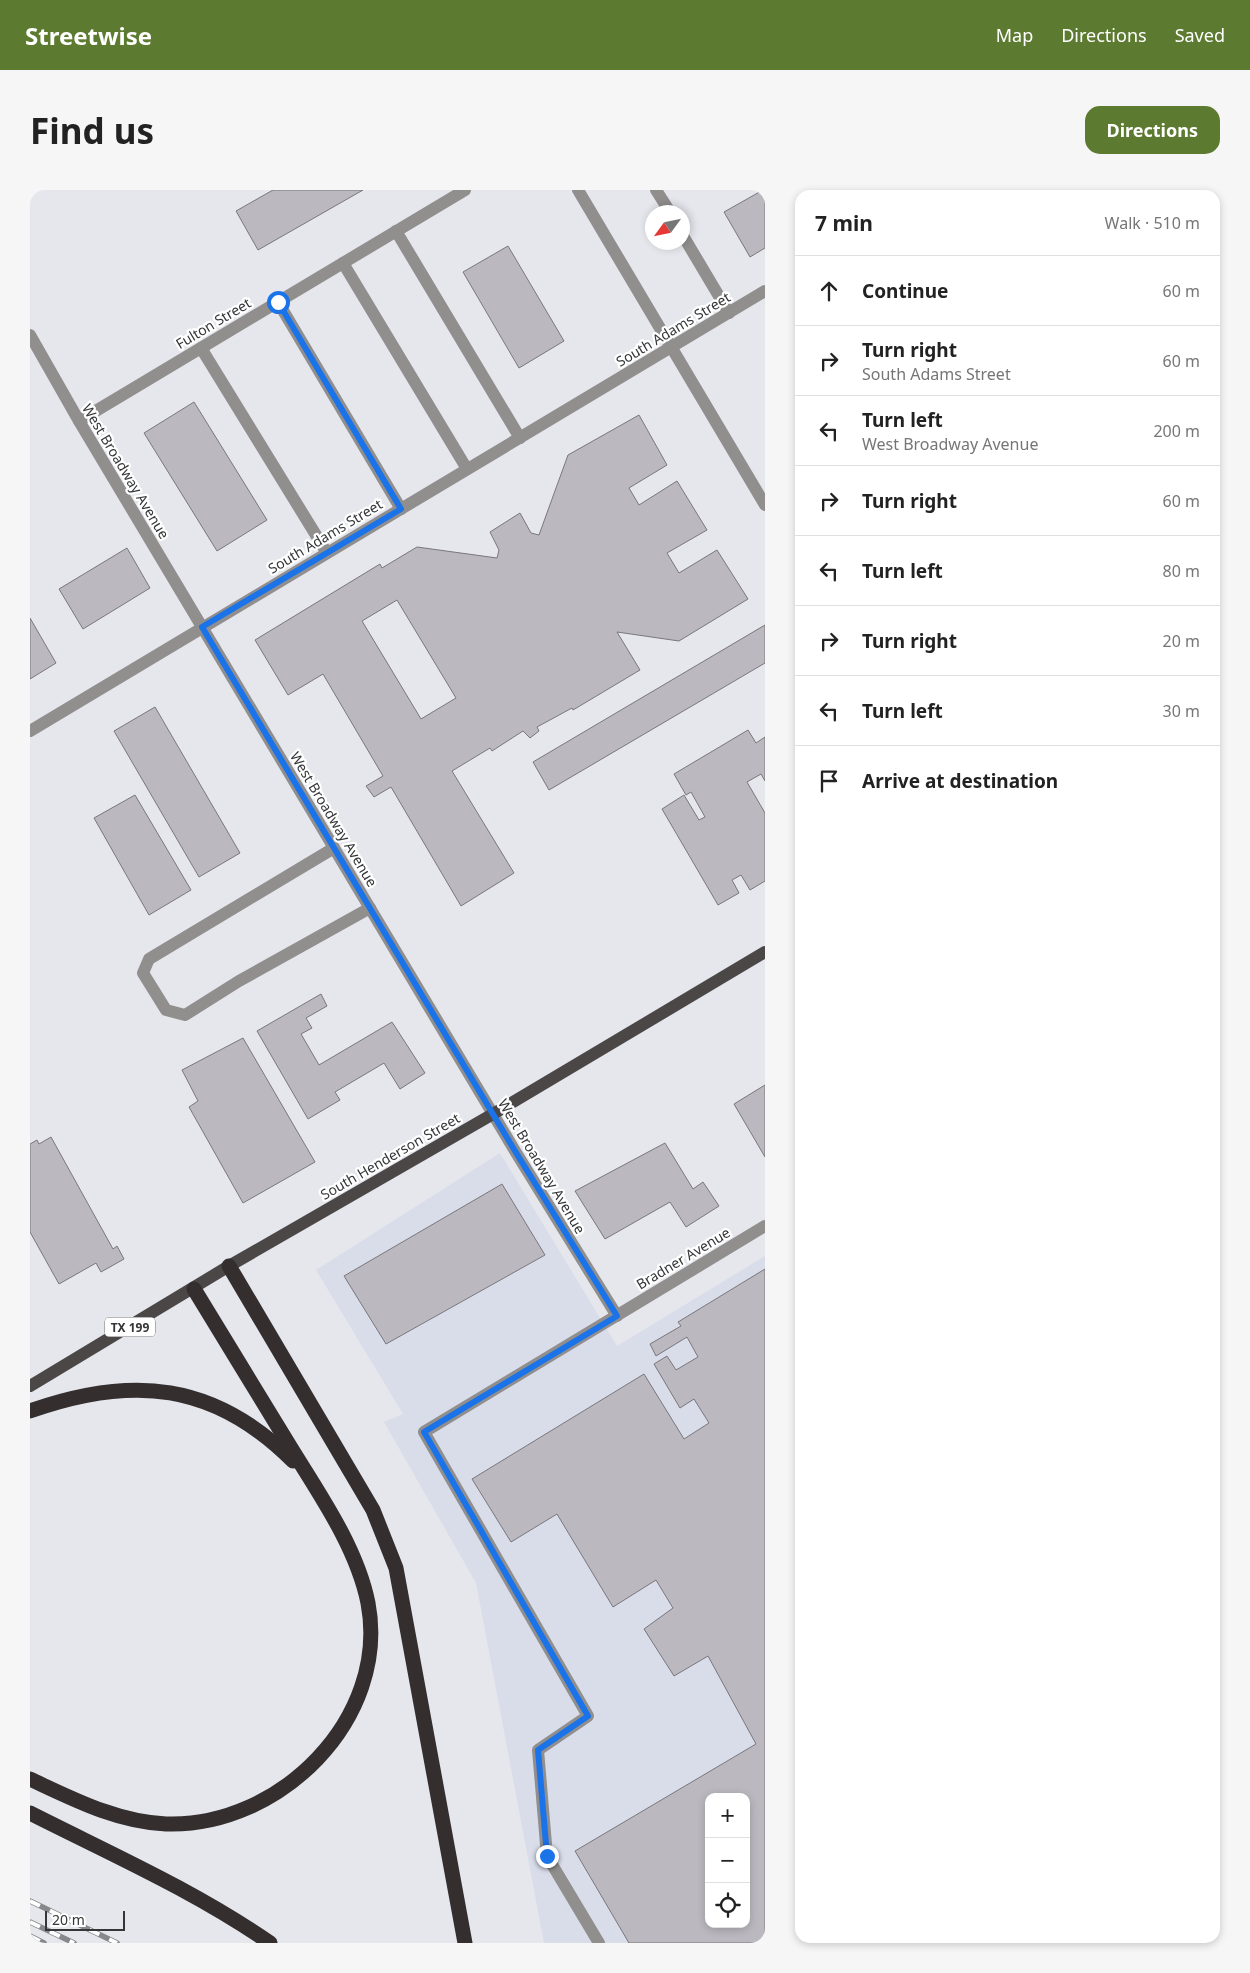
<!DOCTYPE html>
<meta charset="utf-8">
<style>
:root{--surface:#fff;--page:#f6f6f6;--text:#222;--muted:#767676;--line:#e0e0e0;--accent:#5d7b30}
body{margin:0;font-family:"Noto Sans",sans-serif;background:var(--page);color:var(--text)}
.controls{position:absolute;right:15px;bottom:15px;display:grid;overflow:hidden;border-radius:10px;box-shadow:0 2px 8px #0003}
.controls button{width:45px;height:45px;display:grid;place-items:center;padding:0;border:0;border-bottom:1px solid var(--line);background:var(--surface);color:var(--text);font:25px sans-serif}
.compass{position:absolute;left:615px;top:15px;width:45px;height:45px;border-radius:50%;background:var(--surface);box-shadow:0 2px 8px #0003;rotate:237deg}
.scale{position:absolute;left:15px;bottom:12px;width:80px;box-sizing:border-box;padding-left:5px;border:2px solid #353638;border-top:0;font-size:14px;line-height:18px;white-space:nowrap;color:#353638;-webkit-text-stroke:4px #fff;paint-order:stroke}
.stop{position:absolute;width:15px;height:15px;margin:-11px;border:4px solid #1a73e8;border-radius:50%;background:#fff}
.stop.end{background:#1a73e8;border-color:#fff;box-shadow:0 1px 5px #0008}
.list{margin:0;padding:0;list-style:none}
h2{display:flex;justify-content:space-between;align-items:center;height:65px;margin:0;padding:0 20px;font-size:21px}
h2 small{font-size:16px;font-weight:400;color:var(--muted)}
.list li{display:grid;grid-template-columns:32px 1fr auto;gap:15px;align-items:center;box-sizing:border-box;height:70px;padding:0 20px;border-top:1px solid var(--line)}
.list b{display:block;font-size:19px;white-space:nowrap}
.list p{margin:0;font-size:16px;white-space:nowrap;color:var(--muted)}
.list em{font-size:16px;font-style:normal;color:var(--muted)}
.icon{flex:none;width:28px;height:28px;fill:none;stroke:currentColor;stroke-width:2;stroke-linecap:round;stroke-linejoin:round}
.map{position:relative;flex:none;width:735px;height:1753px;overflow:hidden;border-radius:15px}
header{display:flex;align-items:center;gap:30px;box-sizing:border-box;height:70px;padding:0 25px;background:var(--accent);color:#fff}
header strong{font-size:24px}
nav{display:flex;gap:28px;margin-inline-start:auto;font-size:18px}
.intro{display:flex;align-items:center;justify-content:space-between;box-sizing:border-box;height:120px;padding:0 30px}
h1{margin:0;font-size:35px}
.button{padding:12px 22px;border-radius:15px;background:var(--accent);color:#fff;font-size:18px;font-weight:700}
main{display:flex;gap:30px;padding:0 30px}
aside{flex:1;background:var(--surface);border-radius:15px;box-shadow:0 2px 8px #0003}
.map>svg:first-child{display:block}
.built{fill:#d9ddea;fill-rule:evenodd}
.building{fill:#bbb9bf;stroke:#79777d;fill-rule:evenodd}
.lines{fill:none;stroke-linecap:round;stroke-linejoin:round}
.minor{stroke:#918e8e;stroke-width:12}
.major{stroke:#4c4747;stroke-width:12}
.highway{stroke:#342e2e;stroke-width:15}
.rail-casing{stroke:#87888c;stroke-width:5.5}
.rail{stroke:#fff;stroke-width:4;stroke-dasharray:11;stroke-linecap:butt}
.route{stroke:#1a73e8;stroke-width:6}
.labels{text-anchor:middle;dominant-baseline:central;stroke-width:4.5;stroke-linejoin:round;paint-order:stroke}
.shield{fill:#fff;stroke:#727274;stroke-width:1}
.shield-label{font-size:12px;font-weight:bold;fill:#353638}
.street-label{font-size:14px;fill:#353638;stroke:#fff}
</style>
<header>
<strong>Streetwise</strong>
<nav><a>Map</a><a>Directions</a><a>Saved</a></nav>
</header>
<div class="intro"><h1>Find us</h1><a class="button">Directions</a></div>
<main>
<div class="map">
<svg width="735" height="1753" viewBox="0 0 735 1753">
<rect width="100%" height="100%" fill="#e5e7ed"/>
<path class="built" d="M470 963 587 1156 735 1066V1753H514L446 1393 354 1232 373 1224 286 1080ZM679 1607H716V1734H679Z"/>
<g class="building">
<path d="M243 0H333L228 60 206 21Z"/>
<path d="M733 0H735V58L720 67 694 22Z"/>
<path d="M478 56 534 151 489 178 433 82Z"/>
<path d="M164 212 237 330 187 361 114 243Z"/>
<path d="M609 225 637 275 599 298 609 315 647 291 677 340 637 363 649 383 687 360 718 409 649 451 587 442 610 480 543 520 542 518 507 537 509 541 500 548 493 541 462 561 460 558 422 581 484 683 431 716 361 597 344 607 336 596 353 586 293 484 258 505 225 450 350 374 352 378 387 357 467 368 469 360 460 342 490 323 501 343 509 345 538 265ZM367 410 426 508 391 529 332 431Z"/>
<path d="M97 358 120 398 53 439 29 399Z"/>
<path d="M0 428 26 473 0 489Z"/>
<path d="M735 435V473L519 600 503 572Z"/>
<path d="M125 517 210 663 169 687 84 541Z"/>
<path d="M718 540 726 553 735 547V591L731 584 717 592 735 623V691L720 700 711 685 702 690 709 703 688 715 632 619 654 605 669 630 675 627 661 602 656 605 644 584Z"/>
<path d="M105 605 161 700 119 725 64 628Z"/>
<path d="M291 804 297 816 276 828 282 838 271 844 289 875 362 832 395 883 370 899 354 873 305 902 310 910 278 929 227 841Z"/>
<path d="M213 848 285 972 213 1013 159 917 168 911 152 880Z"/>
<path d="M735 895V967L704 914Z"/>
<path d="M21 947 83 1059 87 1056 94 1069 71 1082 66 1073 29 1094 0 1042V954L7 950 9 954Z"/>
<path d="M635 953 663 999 673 992 689 1016 656 1037 640 1012 575 1049 545 1001Z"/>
<path d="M472 994 515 1065 356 1154 314 1086Z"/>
<path d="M735 1079V1753H599L545 1661 726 1554 678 1466 644 1486 614 1439 643 1418 626 1390 583 1417 527 1324 481 1352 442 1289 614 1184 654 1249 679 1233 664 1209 650 1218 624 1174 637 1166 646 1180 668 1167 657 1147 626 1166 620 1154 651 1136 648 1132ZM679 1607H716V1734H679Z"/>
</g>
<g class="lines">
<g class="minor">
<path d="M548 0 735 315"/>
<path d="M626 0 640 22"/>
<path d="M366 41 490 248"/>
<path d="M652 44 699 123"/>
<path d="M313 73 437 279"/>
<path d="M248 112 371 319"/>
<path d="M0 145 49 231 485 961 587 1126"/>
<path d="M171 158 297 363"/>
<path d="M49 231 435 0"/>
<path d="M0 541 735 101"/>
<path d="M304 658 119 769 113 783 136 820 155 825 209 791 340 718"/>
<path d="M569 1753 517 1666 508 1560 558 1526 394 1242 735 1036"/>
</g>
<path class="major" d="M0 1196 199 1076 463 924 735 762"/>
<g class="highway">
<path d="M199 1076 343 1320 366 1378 435 1753"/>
<path d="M0 1221C102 1185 184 1192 263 1271"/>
<path d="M0 1589C43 1609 87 1632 136 1634 249 1638 360 1529 338 1413 327 1358 290 1305 261 1258 229 1205 196 1152 164 1099"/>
<path d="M0 1623C81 1664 165 1701 240 1753"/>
</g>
<g class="rail-casing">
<g id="rail">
<path d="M0 1711 87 1753"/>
<path d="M0 1732 44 1753"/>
<path d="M0 1746 14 1753"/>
</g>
</g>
<use href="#rail" class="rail"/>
</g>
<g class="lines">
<path class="route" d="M248 112 371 319 172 437 485 961 587 1126 394 1242 558 1526 508 1560 517 1666"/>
</g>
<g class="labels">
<rect class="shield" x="75" y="1127.5" width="50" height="19" rx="4"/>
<g class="shield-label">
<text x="100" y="1137">TX 199</text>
</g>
<g class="street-label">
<text transform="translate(183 133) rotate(-31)">Fulton Street</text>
<text transform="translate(643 139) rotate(-31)">South Adams Street</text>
<text transform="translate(96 281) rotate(59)">West Broadway Avenue</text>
<text transform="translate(295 346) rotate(-31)">South Adams Street</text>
<text transform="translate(304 629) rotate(59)">West Broadway Avenue</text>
<text transform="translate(360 966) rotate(-30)">South Henderson Street</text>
<text transform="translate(512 976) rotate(59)">West Broadway Avenue</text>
<text transform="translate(653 1068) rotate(-31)">Bradner Avenue</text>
</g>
</g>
</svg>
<div class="controls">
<button>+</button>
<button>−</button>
<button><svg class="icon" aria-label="locate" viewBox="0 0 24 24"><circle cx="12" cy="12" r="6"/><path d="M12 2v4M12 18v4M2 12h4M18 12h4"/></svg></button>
</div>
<svg class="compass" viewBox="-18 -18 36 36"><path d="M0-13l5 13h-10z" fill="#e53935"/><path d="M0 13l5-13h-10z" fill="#767676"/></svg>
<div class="scale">20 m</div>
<div class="stop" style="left:248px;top:112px"></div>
<div class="stop end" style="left:517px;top:1666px"></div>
</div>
<aside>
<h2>7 min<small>Walk · 510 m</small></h2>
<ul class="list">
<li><svg class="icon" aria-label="ahead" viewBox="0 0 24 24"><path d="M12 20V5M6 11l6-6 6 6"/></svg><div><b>Continue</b></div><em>60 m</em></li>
<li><svg class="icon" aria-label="right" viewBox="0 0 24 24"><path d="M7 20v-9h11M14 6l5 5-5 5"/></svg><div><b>Turn right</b><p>South Adams Street</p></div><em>60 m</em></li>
<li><svg class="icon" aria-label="left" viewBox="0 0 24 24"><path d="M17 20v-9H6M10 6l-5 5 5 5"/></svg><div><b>Turn left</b><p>West Broadway Avenue</p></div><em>200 m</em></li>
<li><svg class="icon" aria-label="right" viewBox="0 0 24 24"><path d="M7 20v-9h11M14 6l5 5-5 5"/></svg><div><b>Turn right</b></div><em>60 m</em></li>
<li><svg class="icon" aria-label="left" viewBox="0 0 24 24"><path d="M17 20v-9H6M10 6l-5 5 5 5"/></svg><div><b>Turn left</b></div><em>80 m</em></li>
<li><svg class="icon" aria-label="right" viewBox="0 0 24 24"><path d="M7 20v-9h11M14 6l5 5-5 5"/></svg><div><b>Turn right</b></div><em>20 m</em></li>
<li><svg class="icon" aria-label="left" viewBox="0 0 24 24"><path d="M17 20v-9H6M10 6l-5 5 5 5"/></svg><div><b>Turn left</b></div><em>30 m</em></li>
<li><svg class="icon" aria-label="arrive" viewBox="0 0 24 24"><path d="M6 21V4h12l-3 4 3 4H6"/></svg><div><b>Arrive at destination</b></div></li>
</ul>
</aside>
</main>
